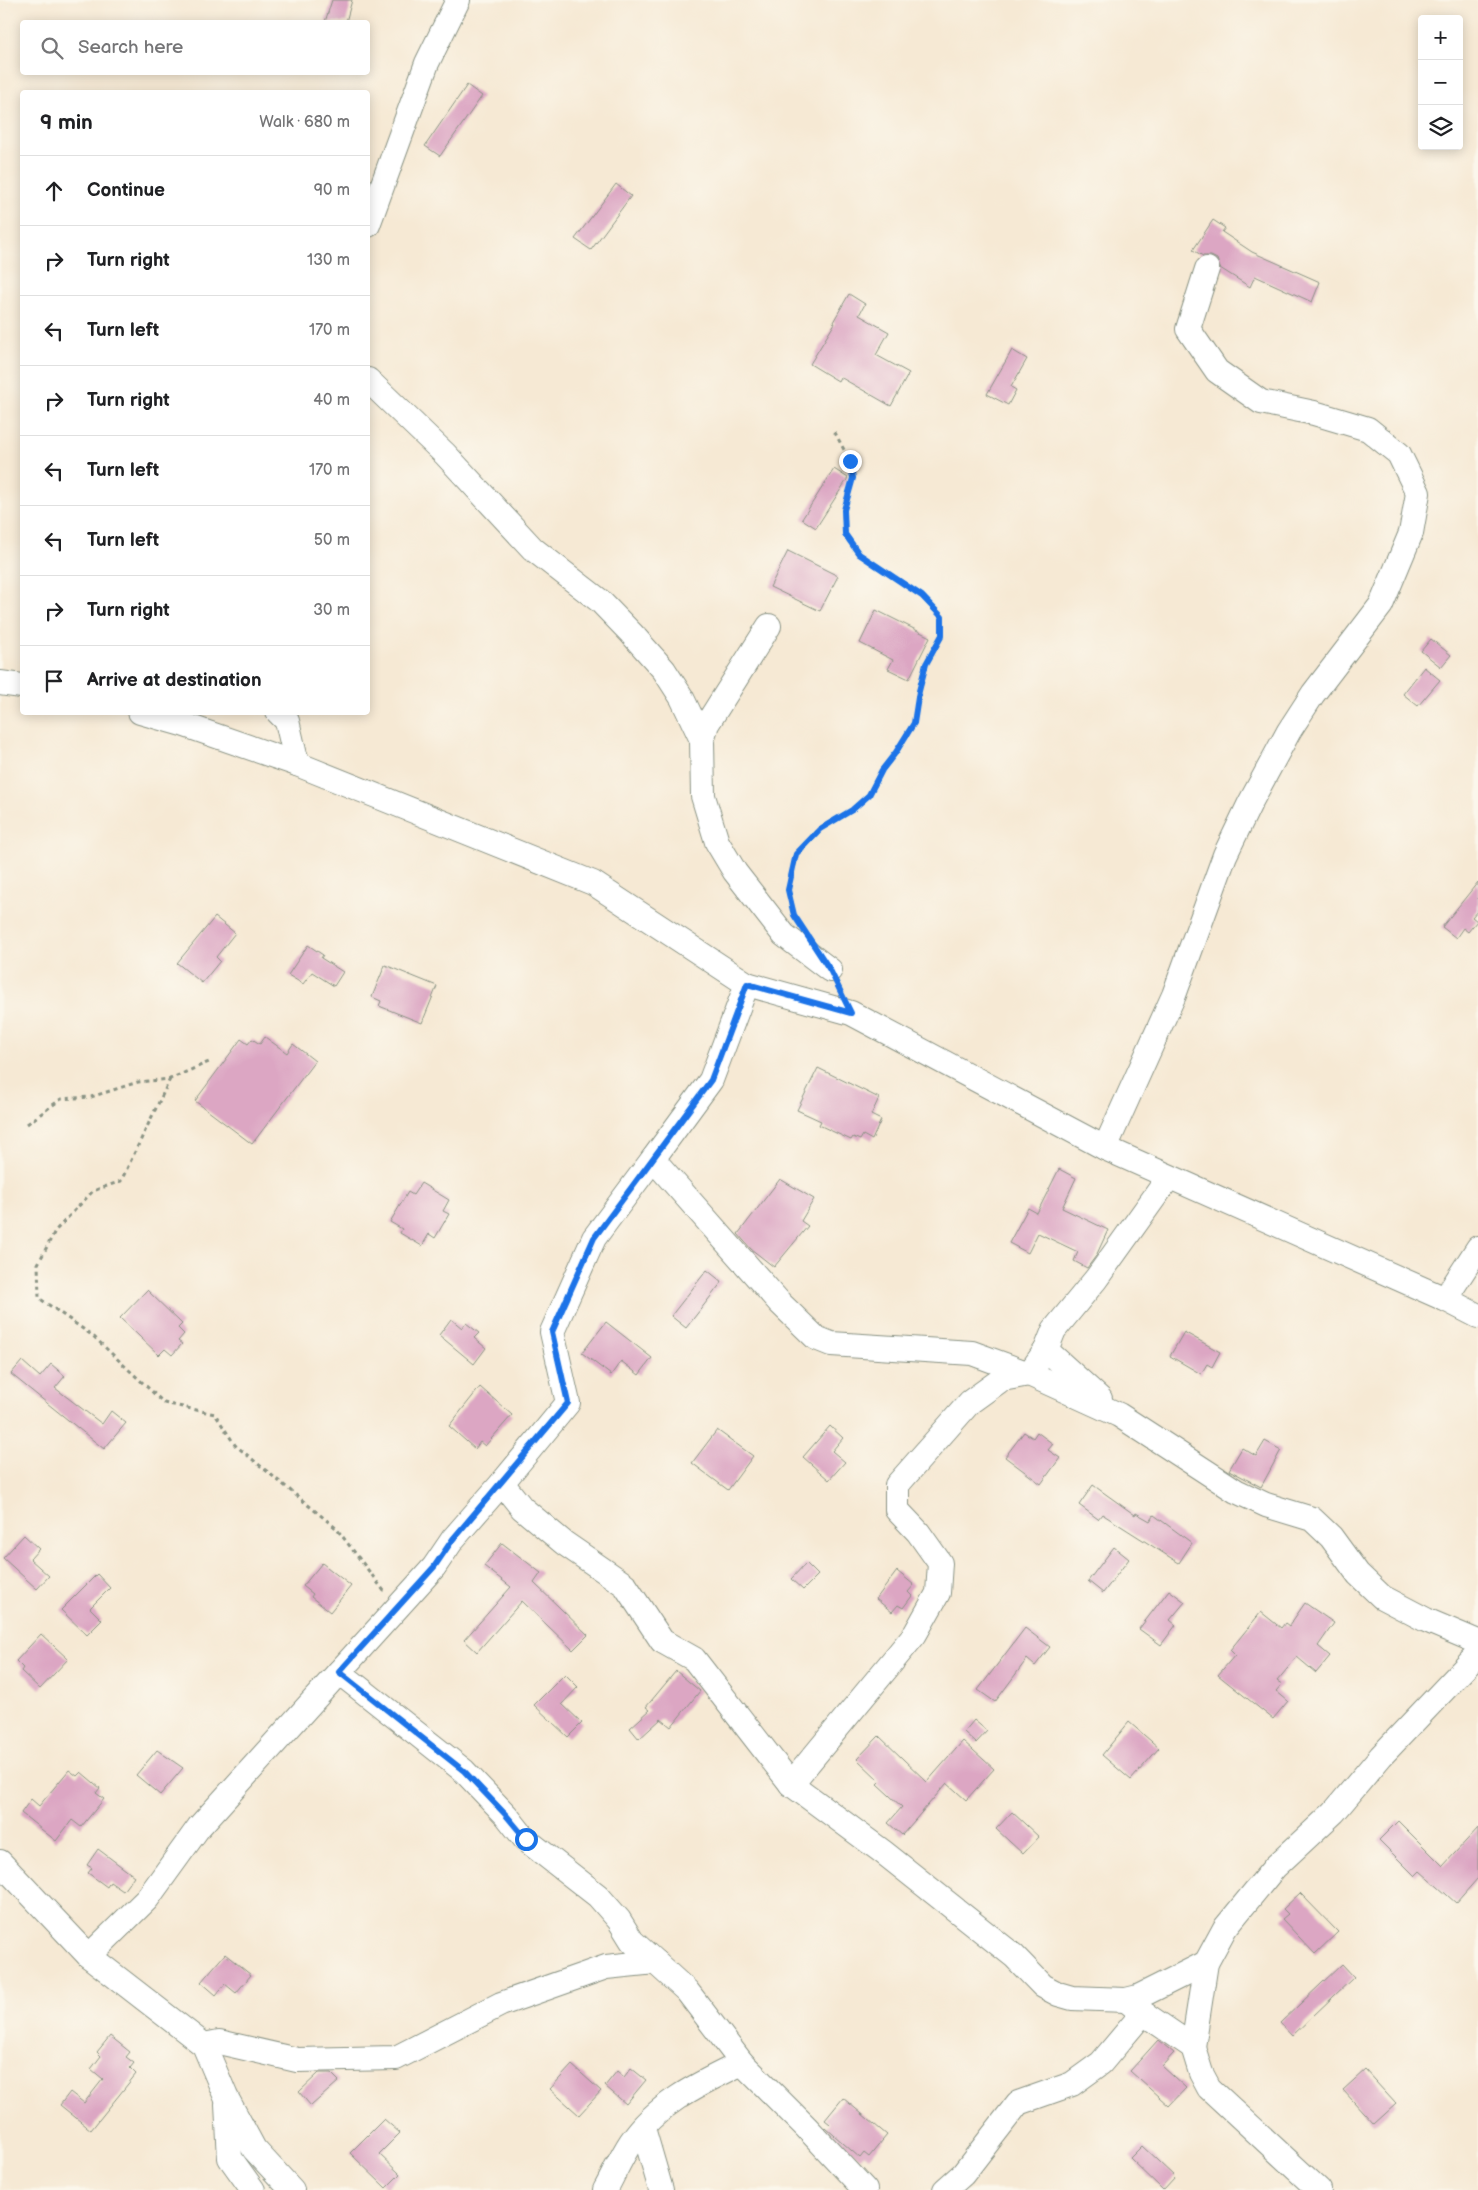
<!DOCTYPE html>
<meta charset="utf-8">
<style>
:root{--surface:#fff;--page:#f2f2f2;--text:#202124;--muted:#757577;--line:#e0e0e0}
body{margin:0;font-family:"Balsamiq Sans",sans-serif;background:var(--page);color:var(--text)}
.controls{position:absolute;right:15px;top:15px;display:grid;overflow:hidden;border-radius:5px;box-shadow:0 2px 12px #0003}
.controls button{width:45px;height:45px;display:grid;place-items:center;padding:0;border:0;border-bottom:1px solid var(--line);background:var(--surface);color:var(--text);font:25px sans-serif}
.stop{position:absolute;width:15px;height:15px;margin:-11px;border:4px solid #1a73e8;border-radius:50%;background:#fff}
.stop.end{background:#1a73e8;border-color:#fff;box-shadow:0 1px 5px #0008}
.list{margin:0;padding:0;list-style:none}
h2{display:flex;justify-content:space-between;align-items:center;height:65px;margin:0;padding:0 20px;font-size:21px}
h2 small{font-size:16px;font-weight:400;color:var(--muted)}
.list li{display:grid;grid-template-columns:32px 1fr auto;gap:15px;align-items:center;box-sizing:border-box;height:70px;padding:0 20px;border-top:1px solid var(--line)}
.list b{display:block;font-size:19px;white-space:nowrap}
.list em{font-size:16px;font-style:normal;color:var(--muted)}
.icon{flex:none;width:28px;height:28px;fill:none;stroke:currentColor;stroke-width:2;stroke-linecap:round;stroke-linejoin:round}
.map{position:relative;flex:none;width:1478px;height:2190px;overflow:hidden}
.search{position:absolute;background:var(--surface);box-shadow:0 2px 12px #0003;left:20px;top:20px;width:350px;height:55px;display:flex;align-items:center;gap:12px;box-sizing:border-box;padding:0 18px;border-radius:5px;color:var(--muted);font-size:19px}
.panel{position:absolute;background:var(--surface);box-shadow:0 2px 12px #0003;left:20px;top:90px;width:350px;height:625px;border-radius:5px}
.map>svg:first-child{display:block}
.building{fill:#dca6c3}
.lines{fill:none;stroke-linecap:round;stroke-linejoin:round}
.minor-casing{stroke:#8a9384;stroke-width:26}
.path{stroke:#8a9384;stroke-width:3;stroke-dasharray:4 4;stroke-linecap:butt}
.minor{stroke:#fff;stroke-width:24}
.route{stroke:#1a73e8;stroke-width:6}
</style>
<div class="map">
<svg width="1478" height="2190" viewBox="0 0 1478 2190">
<rect width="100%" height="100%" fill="#fbf7ec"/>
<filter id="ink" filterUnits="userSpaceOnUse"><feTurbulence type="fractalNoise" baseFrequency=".02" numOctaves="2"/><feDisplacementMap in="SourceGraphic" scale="10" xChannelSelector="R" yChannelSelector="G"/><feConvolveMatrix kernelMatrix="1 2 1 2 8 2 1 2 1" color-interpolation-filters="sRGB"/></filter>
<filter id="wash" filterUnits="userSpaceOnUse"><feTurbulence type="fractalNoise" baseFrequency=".0096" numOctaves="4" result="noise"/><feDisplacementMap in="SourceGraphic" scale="20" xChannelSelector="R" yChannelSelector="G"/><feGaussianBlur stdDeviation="1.12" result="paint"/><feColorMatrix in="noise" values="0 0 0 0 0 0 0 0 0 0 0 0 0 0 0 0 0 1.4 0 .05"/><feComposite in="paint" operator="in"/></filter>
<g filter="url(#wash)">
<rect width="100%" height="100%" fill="#f6e9d4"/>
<g id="blocks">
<g class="building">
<path d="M332 0H352L346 22H325Z"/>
<path d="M467 85 482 96 440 156 425 146Z"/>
<path d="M616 184 631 196 591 250 575 239Z"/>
<path d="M1213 220 1225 228 1222 232 1252 252 1320 282 1312 302 1255 276 1250 287 1220 268 1217 259 1211 256H1203L1193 250Z"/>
<path d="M849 294 865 304 859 315 889 332 876 355 909 373 891 406 840 377 838 381 810 364 835 323 833 322Z"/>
<path d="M1012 350 1027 359 1011 387 1016 390 1008 405 987 394Z"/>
<path d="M834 469 848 478 816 528 802 519Z"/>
<path d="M788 551 838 576 820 611 770 587Z"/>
<path d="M876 610 930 637 909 679 888 669 893 660 860 643Z"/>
<path d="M1431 639 1451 655 1441 667 1421 651Z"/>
<path d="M1424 667 1440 680 1418 706 1403 694Z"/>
<path d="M1478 882V910L1472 917 1477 921 1468 932 1463 928 1456 938 1442 927Z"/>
<path d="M215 917 235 933 216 957 220 961 202 983 177 963Z"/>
<path d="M308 945 323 955 321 958 343 972 334 986 312 972 303 984 288 975Z"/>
<path d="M385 965 437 986 422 1023 379 1006 381 1001 372 997Z"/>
<path d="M265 1037 287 1053 293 1044 315 1061 252 1144 195 1101 241 1039 248 1044 252 1039 260 1044Z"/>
<path d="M818 1068 879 1098 871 1115 881 1120 872 1140 863 1135 860 1140 853 1137 851 1140 819 1125 821 1121 797 1110Z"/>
<path d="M1059 1169 1076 1178 1062 1208 1108 1230 1096 1256 1087 1268 1074 1261 1078 1252 1038 1233 1028 1253 1009 1243 1028 1208 1037 1213Z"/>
<path d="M780 1179 814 1199 801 1221 808 1226 774 1267 751 1249 738 1234Z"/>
<path d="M421 1183 449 1200 443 1211 449 1214 435 1238 429 1234 422 1246 400 1233 402 1229 390 1222 408 1192 413 1195Z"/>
<path d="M707 1270 722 1282 686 1328 671 1316Z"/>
<path d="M147 1290 182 1324 178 1328 184 1334 178 1341 182 1344 172 1355 165 1349 159 1355 120 1318Z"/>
<path d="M451 1319 462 1328 466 1323 479 1333 474 1338 486 1348 474 1364 439 1335Z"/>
<path d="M606 1322 652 1358 639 1375 621 1361 611 1375 582 1353Z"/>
<path d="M1184 1332 1220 1352 1212 1367 1207 1364 1201 1374 1170 1356Z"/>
<path d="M22 1361 40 1377 51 1364 65 1376 55 1388 102 1424 111 1411 126 1423 104 1449 11 1374Z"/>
<path d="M480 1387 512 1415 485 1446 480 1442 475 1449 449 1426Z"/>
<path d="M830 1426 843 1438 832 1451 845 1462 829 1480 803 1457Z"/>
<path d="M717 1430 753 1456 728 1490 692 1463Z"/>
<path d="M1024 1432 1033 1438 1037 1432 1053 1444 1048 1450 1060 1458 1041 1484 1005 1457Z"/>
<path d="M1265 1441 1281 1450 1261 1487 1229 1470 1242 1448 1256 1456Z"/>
<path d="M1093 1485 1135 1515 1136 1513 1150 1521 1154 1515 1192 1543 1179 1563 1102 1514 1098 1519 1079 1505Z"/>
<path d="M24 1535 39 1549 30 1559 49 1576 37 1589 3 1558Z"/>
<path d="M502 1543 541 1573 534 1583 588 1635 573 1650 522 1601 477 1652 464 1640 511 1587 484 1566Z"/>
<path d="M1114 1547 1129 1559 1103 1593 1088 1581Z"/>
<path d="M322 1563 351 1586 330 1612 311 1597 313 1594 303 1586Z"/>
<path d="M806 1563 818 1575 803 1590 791 1579Z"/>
<path d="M897 1571 914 1585 908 1592 912 1596 903 1608 898 1605 892 1612 876 1599Z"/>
<path d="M97 1574 110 1588 90 1608 102 1620 87 1635 61 1610Z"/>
<path d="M1169 1590 1185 1602 1170 1620 1176 1625 1161 1645 1139 1629Z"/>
<path d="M1305 1603 1334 1623 1318 1646 1330 1656 1316 1673 1297 1657 1277 1681 1282 1684 1276 1691 1288 1701 1273 1719 1218 1675 1235 1655 1230 1650 1261 1612 1281 1628 1285 1623 1289 1626Z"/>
<path d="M1025 1628 1050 1647 1035 1666 1027 1659 995 1702 978 1690Z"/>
<path d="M41 1634 68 1659 40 1689 21 1671 23 1668 16 1661Z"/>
<path d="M676 1671 700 1691 671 1727 661 1719 639 1739 630 1728 650 1710 646 1707Z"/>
<path d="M565 1674 578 1687 562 1704 582 1723 568 1737 534 1705Z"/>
<path d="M974 1720 987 1731 976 1743 964 1732Z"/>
<path d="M1129 1722 1159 1748 1131 1780 1102 1755Z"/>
<path d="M879 1736 927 1782 963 1741 994 1769 966 1800 947 1783 902 1835 888 1823 902 1807 877 1784 880 1781 857 1759Z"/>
<path d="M157 1750 183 1768 160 1795 136 1775Z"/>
<path d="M69 1770 77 1776 81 1772 100 1788 96 1793 104 1799 81 1827 72 1820 56 1841 21 1813 31 1799 39 1806Z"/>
<path d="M1012 1812 1039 1837 1023 1854 996 1829Z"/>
<path d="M1398 1821 1443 1866 1478 1828V1878L1456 1903 1420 1871 1415 1876 1379 1840Z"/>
<path d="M98 1849 134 1876 123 1891 110 1882 107 1887 88 1873 92 1868 87 1865Z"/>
<path d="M1300 1893 1338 1932 1315 1954 1282 1919 1288 1914 1283 1909Z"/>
<path d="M225 1954 251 1975 236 1993 225 1984 216 1995 201 1982Z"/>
<path d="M1342 1964 1354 1977 1292 2036 1280 2023Z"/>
<path d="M110 2036 130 2052 126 2057 134 2063 130 2068 136 2074 91 2130 60 2105 70 2092 84 2103 103 2079 91 2069 101 2056 97 2052Z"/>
<path d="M1158 2040 1174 2053 1162 2066 1186 2088 1169 2106 1130 2071Z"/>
<path d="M572 2065 601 2091 579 2115 550 2089Z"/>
<path d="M631 2068 646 2080 626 2104 605 2086 617 2071 624 2077Z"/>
<path d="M1365 2070 1396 2104 1374 2124 1343 2090Z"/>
<path d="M319 2073H331L339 2081 311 2106 299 2092Z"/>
<path d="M843 2098 887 2135 869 2157 864 2153 860 2158 826 2128 830 2124 825 2120Z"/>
<path d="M384 2119 400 2133 379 2154 400 2174 386 2188 350 2153Z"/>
<path d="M1142 2146 1175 2177 1163 2190 1130 2158Z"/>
</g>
</g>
</g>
<g filter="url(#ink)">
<use href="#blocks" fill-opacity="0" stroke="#8a9384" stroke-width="1"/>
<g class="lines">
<g class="minor-casing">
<g id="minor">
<path d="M368 225 427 63 458 0"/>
<path d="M368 380 445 454 533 549 600 601 631 633 664 670 682 698 702 740"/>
<path d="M769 626 707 724 702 740 703 796 717 842 735 872 784 935 830 970"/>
<path d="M0 683 22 686"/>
<path d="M140 712 182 724 297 764 593 883 747 984 851 1013 1105 1148 1445 1299 1478 1316"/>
<path d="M278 712 287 721 297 764"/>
<path d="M1105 1148 1174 995 1225 855 1250 803 1289 731 1313 694 1381 605 1411 533 1418 493 1399 454 1368 429 1314 413 1261 402 1217 371 1188 329 1207 269"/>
<path d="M653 1159 711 1080 747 984"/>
<path d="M1445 1299 1478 1248"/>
<path d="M1100 1399 1046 1350 1054 1330 1096 1279 1169 1177"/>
<path d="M502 1483 568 1403 552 1332 594 1238 653 1159 780 1303 816 1338 831 1344 972 1353 1029 1374 1119 1415 1236 1491 1266 1505 1312 1519 1331 1537 1358 1574 1382 1597 1426 1620 1478 1642"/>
<path d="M791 1784 915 1634 938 1593 940 1563 918 1532 897 1510V1485L970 1402 1002 1379 1029 1374 1046 1350"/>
<path d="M0 1862 89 1956 204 2045 226 2097 254 2149 292 2190"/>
<path d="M89 1956 147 1899 199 1827 339 1672"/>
<path d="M1137 2009 1126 2000 1138 1997 1206 1963"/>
<path d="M204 2045 219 2042 297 2060 396 2058 501 2004 606 1967 655 1962"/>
<path d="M1193 2047 1201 2073 1209 2088 1319 2190"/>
<path d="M227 2105 230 2158 253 2190"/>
<path d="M643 2128 661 2190"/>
<path d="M605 2190C614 2174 621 2157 631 2142 657 2103 701 2083 742 2063"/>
<path d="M865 2190 806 2127 742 2063 687 1991 632 1941 619 1920 598 1896 525 1839 506 1815 464 1771 339 1672 434 1567 453 1539 502 1483 522 1508 564 1543 625 1585 662 1641 694 1659 791 1784 883 1852 1014 1956 1043 1986 1058 1994 1072 1998 1126 2000"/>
<path d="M945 2190 963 2174 1018 2103 1072 2084 1101 2063 1143 2013 1193 2047 1206 1963 1225 1928 1275 1867 1334 1812 1381 1756 1478 1654"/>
</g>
</g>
<g class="path">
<path d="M793 913 788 890 796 854 820 829 852 810 869 795 882 770 896 753 914 723 919 691 926 664 942 635V617L922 596 859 554 845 534 844 510 853 478 850 461 833 429"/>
<path d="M170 1079 121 1181 93 1191 55 1231 38 1264 39 1298 93 1336 164 1403 215 1414 235 1445 336 1528 384 1591"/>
<path d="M27 1124 61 1099 91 1097 138 1082 170 1079 211 1061"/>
</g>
<use href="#minor" class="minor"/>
</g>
</g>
<g class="lines" filter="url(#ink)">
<path class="route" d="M526 1839 506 1815 464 1771 339 1672 434 1567 453 1539 568 1403 552 1332 594 1238 711 1080 747 984 851 1013 830 970 794 915 788 890 796 854 820 829 852 810 869 795 882 770 896 752 914 723 919 691 926 664 942 635V617L922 596 859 554 845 534 844 510 853 478 850 461"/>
</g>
</svg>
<div class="controls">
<button>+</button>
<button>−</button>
<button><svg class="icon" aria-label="layers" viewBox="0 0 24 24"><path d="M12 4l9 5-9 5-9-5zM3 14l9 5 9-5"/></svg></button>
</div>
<div class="stop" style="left:526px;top:1839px"></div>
<div class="stop end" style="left:850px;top:461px"></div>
<div class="search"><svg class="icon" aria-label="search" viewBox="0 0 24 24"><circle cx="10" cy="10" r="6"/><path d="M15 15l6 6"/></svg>Search here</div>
<section class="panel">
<h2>9 min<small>Walk · 680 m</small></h2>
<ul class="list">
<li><svg class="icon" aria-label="ahead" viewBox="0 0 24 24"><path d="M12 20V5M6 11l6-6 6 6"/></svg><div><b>Continue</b></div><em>90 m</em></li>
<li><svg class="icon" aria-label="right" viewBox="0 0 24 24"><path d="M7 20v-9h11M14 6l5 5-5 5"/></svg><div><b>Turn right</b></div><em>130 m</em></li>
<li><svg class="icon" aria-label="left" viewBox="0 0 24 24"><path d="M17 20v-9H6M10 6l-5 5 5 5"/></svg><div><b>Turn left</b></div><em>170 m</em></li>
<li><svg class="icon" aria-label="right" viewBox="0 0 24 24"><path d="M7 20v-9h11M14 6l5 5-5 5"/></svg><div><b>Turn right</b></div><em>40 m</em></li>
<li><svg class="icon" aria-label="left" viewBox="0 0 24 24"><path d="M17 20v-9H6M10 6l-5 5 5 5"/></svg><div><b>Turn left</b></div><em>170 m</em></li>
<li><svg class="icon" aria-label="left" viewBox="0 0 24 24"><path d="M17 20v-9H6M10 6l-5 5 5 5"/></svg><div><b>Turn left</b></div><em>50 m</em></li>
<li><svg class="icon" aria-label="right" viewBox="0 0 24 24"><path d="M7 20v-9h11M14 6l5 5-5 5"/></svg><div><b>Turn right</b></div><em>30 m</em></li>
<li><svg class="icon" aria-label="arrive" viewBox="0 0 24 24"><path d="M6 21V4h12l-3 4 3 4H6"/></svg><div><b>Arrive at destination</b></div></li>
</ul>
</section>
</div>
